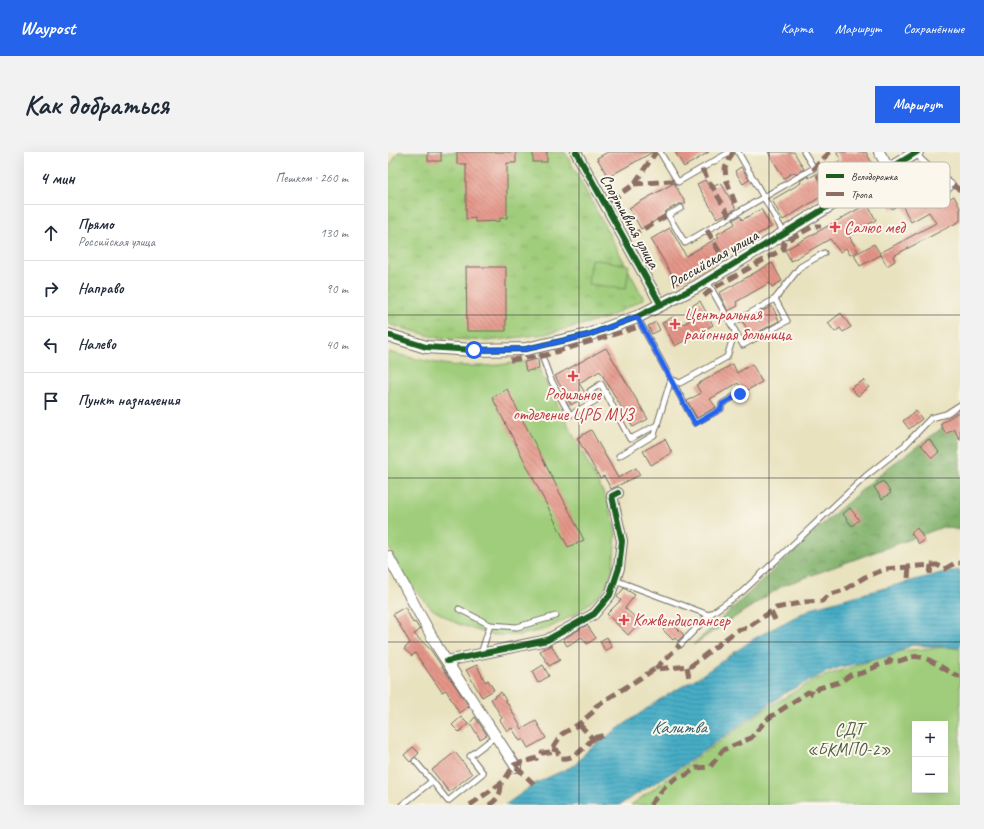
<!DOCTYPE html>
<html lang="ru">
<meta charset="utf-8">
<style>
:root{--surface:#fff;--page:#f2f2f3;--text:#1f2937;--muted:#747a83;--line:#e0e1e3;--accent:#2563eb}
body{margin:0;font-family:Caveat,sans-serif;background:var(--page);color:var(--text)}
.controls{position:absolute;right:12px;bottom:12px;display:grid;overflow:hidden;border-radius:0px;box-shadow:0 4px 16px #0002}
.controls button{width:36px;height:36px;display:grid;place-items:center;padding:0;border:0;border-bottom:1px solid var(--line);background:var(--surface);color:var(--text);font:20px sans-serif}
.stop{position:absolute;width:12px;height:12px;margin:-9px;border:3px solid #2563eb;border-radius:50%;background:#fff}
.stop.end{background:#2563eb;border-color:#fff;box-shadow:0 1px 4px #0008}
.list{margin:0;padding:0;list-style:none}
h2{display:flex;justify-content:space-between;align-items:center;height:52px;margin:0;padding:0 16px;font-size:17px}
h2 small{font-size:13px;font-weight:400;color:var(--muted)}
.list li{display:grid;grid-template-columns:26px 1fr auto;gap:12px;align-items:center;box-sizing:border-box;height:56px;padding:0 16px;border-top:1px solid var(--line)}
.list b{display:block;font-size:15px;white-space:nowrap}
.list p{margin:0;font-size:13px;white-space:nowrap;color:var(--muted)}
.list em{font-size:13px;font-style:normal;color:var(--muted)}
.icon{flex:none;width:22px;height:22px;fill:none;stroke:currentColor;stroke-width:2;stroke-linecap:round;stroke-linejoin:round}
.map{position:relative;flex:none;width:572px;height:653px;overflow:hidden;border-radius:0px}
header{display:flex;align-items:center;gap:24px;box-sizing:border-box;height:56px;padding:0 20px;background:var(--accent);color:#fff}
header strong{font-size:19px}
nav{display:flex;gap:22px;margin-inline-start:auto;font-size:14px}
.intro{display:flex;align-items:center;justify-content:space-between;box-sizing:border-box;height:96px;padding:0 24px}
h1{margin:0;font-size:28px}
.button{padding:10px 18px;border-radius:0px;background:var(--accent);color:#fff;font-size:14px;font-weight:700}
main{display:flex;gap:24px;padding:0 24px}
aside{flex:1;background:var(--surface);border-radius:0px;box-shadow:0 4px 16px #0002}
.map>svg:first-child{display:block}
.grass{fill:url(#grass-tufts);stroke:#667c53}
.forest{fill:url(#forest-crowns);stroke:#566e4b}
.garden{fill:#a0cd7b;stroke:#667c53;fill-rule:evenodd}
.water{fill:url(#water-rules);stroke:#396c78}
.building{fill:url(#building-back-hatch)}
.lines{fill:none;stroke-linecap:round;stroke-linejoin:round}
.service-casing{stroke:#6e6b5f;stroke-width:7}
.minor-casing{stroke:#6e6b5f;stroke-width:12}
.tertiary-casing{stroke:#6e6b5f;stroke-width:14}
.service{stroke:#fff;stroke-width:5}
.minor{stroke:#fff;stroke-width:10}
.tertiary{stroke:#fff;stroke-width:12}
.quiet{stroke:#8d6e63;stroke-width:5;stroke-dasharray:10 5;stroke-linecap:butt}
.cycleway-casing{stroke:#fbf7ec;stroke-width:8}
.cycleway{stroke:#1b5e20;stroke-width:6}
.route{stroke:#2563eb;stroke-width:5}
.grid{fill:none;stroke:#2b2b2b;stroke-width:1;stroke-opacity:0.55}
.health-dot{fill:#e0444e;stroke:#fbf7ec;stroke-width:1.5}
.labels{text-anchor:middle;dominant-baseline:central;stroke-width:4;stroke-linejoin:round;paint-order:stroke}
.street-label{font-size:17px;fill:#2b2b2b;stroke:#fbf7ec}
.health-label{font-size:17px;fill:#be3a42;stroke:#fbf7ec;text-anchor:start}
.park-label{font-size:17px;fill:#4e5c43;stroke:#fbf7ec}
.water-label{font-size:18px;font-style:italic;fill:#365f69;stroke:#fbf7ec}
.key{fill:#fbf7ec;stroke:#bdbab2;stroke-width:1}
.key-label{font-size:11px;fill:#2b2b2b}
</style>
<header>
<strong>Waypost</strong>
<nav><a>Карта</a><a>Маршрут</a><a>Сохранённые</a></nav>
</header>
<div class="intro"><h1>Как добраться</h1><a class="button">Маршрут</a></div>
<main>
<aside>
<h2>4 мин<small>Пешком · 260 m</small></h2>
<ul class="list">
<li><svg class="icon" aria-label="ahead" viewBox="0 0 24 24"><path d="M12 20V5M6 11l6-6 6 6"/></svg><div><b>Прямо</b><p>Российская улица</p></div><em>130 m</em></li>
<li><svg class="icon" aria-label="right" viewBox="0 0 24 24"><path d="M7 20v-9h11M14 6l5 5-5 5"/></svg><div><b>Направо</b></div><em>90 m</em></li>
<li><svg class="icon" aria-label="left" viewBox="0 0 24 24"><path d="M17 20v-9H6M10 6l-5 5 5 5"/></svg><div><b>Налево</b></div><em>40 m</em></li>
<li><svg class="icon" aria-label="arrive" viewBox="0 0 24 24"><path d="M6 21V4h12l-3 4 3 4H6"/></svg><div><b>Пункт назначения</b></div></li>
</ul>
</aside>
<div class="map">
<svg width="572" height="653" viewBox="0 0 572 653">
<defs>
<pattern id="grass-tufts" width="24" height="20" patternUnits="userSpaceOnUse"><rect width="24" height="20" fill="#a0cd7b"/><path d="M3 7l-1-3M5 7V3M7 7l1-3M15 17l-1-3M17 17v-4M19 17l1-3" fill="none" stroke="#8ab06a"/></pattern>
<pattern id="forest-crowns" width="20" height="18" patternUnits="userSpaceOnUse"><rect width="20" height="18" fill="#80b06b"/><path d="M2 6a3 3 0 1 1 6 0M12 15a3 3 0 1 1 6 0" fill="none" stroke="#698f58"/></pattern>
<pattern id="water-rules" width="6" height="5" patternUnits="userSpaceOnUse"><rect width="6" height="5" fill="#47adc6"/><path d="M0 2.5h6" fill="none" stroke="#3b8da1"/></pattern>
<pattern id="building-back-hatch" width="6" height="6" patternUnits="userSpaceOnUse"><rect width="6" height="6" fill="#e49588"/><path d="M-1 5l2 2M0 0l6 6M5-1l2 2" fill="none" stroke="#b97a6f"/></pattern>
</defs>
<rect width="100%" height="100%" fill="#fbf7ec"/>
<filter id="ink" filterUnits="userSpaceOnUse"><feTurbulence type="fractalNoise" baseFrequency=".025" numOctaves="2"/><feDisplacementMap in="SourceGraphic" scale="8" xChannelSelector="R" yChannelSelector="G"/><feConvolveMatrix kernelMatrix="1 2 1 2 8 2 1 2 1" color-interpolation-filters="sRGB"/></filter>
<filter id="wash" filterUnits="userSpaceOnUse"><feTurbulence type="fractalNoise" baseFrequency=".012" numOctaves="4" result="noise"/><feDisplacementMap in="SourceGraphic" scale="16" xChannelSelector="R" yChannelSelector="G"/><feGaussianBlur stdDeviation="0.9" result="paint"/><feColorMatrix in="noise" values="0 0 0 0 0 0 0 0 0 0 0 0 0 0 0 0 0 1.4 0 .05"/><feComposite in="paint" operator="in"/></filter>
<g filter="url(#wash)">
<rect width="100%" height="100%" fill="#e9e2bf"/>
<path class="grass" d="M10 0H177L256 147 219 166 158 182 100 189 50 186 0 172V17Z"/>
<path class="forest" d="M572 263V378L555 375 394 434 305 493 438 369 498 317Z"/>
<g class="garden">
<path d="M203 107 241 113 238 137 200 132Z"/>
<path d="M0 200C25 206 53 214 79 214 103 215 127 211 150 207L151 217 218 346 224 363 228 380 225 417 215 440 189 461 159 477 132 483H103L68 471 44 457 15 424 0 393Z"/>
<path d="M558 495 572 497V653H243L377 557 428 527 511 499ZM527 572H557V638H527Z"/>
</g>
<path class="water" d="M572 418V496L524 493 502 504 452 515 436 521 397 541 293 615 231 653H117L148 631 187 613 201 597 274 546 314 523 367 486 426 455 553 421Z"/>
<g id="blocks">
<g class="building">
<rect x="40" y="0" width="13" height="9"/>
<path d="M69 0H128V11H119V66H112V69L87 70V66L78 67V12H69Z"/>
<rect x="145" y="0" width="14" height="10"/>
<path d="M220 0H265L220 25 209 6Z"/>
<path d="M287 0H321L296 15Z"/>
<path d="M380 0H406L416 17 408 22 406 20 396 26Z"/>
<path d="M448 0H478L485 13 395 68 384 48 413 31 412 29 420 24 421 26 453 8Z"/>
<path d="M353 15 361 28 355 32 347 19Z"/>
<path d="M532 20 541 36 530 42 536 54 546 48 549 54 566 44 572 56V69L505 104 507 109 499 114 492 101 548 71 541 60 523 70 513 51 504 57 495 41Z"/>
<path d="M317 28 322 36 333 31 348 57 329 66 309 32Z"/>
<path d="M286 31 298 52H291L278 59 276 64 253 77 241 56Z"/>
<path d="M479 52 488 68 461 84 470 99 462 103 458 96 452 100 442 87 403 109 397 98Z"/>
<path d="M373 57 383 75 330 104 332 107 289 132 263 87 282 76 298 104 331 85 329 82 347 72 345 68 352 64 354 68Z"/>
<path d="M486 92 493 103 472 114 466 103Z"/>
<path d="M384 111 394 129 384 135 381 131 348 150 350 154 340 159 331 141Z"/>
<path d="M78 115H118V179H79Z"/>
<path d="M312 149 325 173 287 194 274 171 285 165 290 175 306 166 300 156Z"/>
<path d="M384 154 391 169 363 184 355 170Z"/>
<path d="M453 161 463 175 455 180 452 176 447 180 440 171Z"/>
<path d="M268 170 272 178 264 182 260 174Z"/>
<path d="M218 196 260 267 245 275 212 219 191 231 199 244 183 253 167 224Z"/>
<path d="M150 207 151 217 138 219 136 210Z"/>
<path d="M345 212 349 221 364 212 374 230 356 240 350 231 322 247 328 255 309 266 299 249 313 241 308 233Z"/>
<path d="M476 228 481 235 470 244 463 236Z"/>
<path d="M119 237 196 388 180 395 104 245Z"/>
<path d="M528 259 534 267 521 277 515 269Z"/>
<path d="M572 259V288L566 277 558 282 552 272Z"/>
<path d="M203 278 230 326 248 316 252 323 223 337 216 324 212 326 189 286Z"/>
<path d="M277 287 284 301 263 313 255 299Z"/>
<path d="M541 287 551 300 544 306 533 293Z"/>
<path d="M495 329 503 341 494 347 486 335Z"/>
<path d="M462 356 471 368 464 374 455 362Z"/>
<path d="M529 376 537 388 531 392 523 381Z"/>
<path d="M236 436 247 443 237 456 252 470 240 483 219 462 233 448 229 445Z"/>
<path d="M17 455 25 471 27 470 32 478 26 482 42 497 81 554 71 561 58 538 54 540 27 501 24 504 16 497 22 491 5 462Z"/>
<path d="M283 470 296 483 290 489 287 486 285 488 275 478Z"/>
<path d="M199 473 208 486 199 492 194 485 179 494 175 487Z"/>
<path d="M219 485 224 495 217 499 212 489Z"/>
<path d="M163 493 172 508 161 514 152 499Z"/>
<path d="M89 513 97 530 100 528 106 538 94 545 78 518Z"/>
<path d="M155 513 161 524 150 531 144 520Z"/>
<path d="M113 540 134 577 148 569 158 586 140 596 135 587 132 589 124 576 119 579 112 568 114 566 103 547Z"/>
<path d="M73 565 80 572 71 580 64 573Z"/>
<path d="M87 565 99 583 92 587 82 571Z"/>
<path d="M25 595 31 601 22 610 16 603Z"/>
<path d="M67 600 84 622 61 640 44 618Z"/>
</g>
</g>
</g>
<g filter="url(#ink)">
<use href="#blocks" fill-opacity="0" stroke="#6e6b5f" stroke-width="1"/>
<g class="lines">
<g class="service-casing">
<g id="service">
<path d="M272 0 290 30 342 0"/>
<path d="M350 0 396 81"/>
<path d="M528 1C534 11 555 25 565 33L553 44 533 8"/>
<path d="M293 56 280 63 297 91 426 16 416 0"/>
<path d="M319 129 347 179 339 205 292 231 283 227 307 271 333 257 334 252 352 241"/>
<path d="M387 147 412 115 436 101"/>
<path d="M343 172 387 147 399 169 355 193 347 179"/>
<path d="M154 204 162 226 182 263 207 249 202 239 213 232 242 287 269 273"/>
<path d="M231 304 266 283 283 227 249 165"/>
<path d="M227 428 321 463"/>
<path d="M71 457 102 473"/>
<path d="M292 493 321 463 354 440 478 324 517 293 543 266 558 262 572 253"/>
<path d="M93 502 102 473 129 475 168 464"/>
<path d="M44 629 60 649 95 621 82 604 104 587"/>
<path d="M14 653 44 629 27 609"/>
</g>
</g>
<g class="minor-casing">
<g id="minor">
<path d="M188 0 273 153"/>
<path d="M491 0 501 17"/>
<path d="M0 404 50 496 128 615"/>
<path d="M59 509 159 488 206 462 222 443 231 416 234 389 224 344 230 341"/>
</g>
</g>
<g class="tertiary-casing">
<path id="tertiary" d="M0 183 38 195 86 198 138 197 200 183 249 165 308 135 529 0"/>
</g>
<use href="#service" class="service"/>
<use href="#minor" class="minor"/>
<use href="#tertiary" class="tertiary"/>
<g class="quiet">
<path d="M345 0 337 16 338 27 349 56"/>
<path d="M442 0 426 16 443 46"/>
<path d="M314 17 342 65"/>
<path d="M246 32 282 29 290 30"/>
<path d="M565 33 572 38"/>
<path d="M223 49 246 32 268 0"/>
<path d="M319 78 336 108"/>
<path d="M243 84 280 63"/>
<path d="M316 144 324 137 395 97 396 90 426 74H433"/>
<path d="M122 208 154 204 254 174"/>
<path d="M542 422 543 413"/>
<path d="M520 426 521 415"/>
<path d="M383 460 387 468"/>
<path d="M299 515 301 526"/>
<path d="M267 517 292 493"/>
<path d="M191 572 207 589"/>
<path d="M205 586 217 583"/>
<path d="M164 597 169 598 172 606C187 608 196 596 205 586"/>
<path d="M128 615 146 632"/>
<path d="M82 653 116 629 126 613 149 606 154 601 162 600 174 582 191 572 206 559 208 554 267 517 303 514 349 478 359 476 388 456 417 450 434 449 440 443 456 438 477 425 498 417 543 413H549L557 417 567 411H572"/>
<path d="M101 653C110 647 113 643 113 631"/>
<path d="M262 653 277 635 287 627 298 623 308 616 322 615 335 598 363 586 378 568 420 540 426 542 431 536 452 530 464 522C476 524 487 512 500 511L502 508C512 513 521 502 532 505 545 507 564 524 572 524"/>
</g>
<g class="cycleway-casing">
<g id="cycleway">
<path d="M188 0 273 153"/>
<path d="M0 183 38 195 86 198 138 197 200 183 249 165 308 135 529 0"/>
<path d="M59 509 159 488 206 462 222 443 231 416 234 389 224 344 230 341"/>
</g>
</g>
<use href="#cycleway" class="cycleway"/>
</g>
</g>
<g class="lines" filter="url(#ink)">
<path class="route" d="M86 198 138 197 200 183 249 165 307 272 333 257 334 252 352 242"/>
</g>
<path class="grid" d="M191 0V653M381 0V653M0 163H572M0 326H572M0 490H572"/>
<g class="health-dot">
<path d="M445 69h4v4h4v4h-4v4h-4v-4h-4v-4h4z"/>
<path d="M285 166h4v4h4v4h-4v4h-4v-4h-4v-4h4z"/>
<path d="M183 218h4v4h4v4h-4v4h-4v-4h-4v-4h4z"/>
<path d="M234 462h4v4h4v4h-4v4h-4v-4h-4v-4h4z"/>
</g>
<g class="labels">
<g class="street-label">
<text transform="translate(242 69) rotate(61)">Спортивная улица</text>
<text transform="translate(325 107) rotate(-30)">Российская улица</text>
</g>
<g class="health-label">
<text x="456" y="75">Салюc мед</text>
<text x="296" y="162">Центральная<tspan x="296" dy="20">районная больница</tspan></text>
<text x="185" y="242" text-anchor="middle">Родильное<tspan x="185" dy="20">отделение ЦРБ МУЗ</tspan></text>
<text x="245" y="468">Кожвендиспансер</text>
</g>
<g class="park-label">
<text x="461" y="577">СДТ<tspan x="461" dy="20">«БКМПО-2»</tspan></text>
</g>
<g class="water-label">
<text x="291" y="575">Калитва</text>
</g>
</g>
<rect x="430" y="10" width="132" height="46" rx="6" class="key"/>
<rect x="438" y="22" width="18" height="4" fill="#1b5e20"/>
<rect x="438" y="40" width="18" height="4" fill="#8d6e63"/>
<g class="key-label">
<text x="463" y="28">Велодорожка</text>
<text x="463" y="46">Тропа</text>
</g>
</svg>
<div class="controls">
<button>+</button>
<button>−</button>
</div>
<div class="stop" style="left:86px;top:198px"></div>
<div class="stop end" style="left:352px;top:242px"></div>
</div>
</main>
